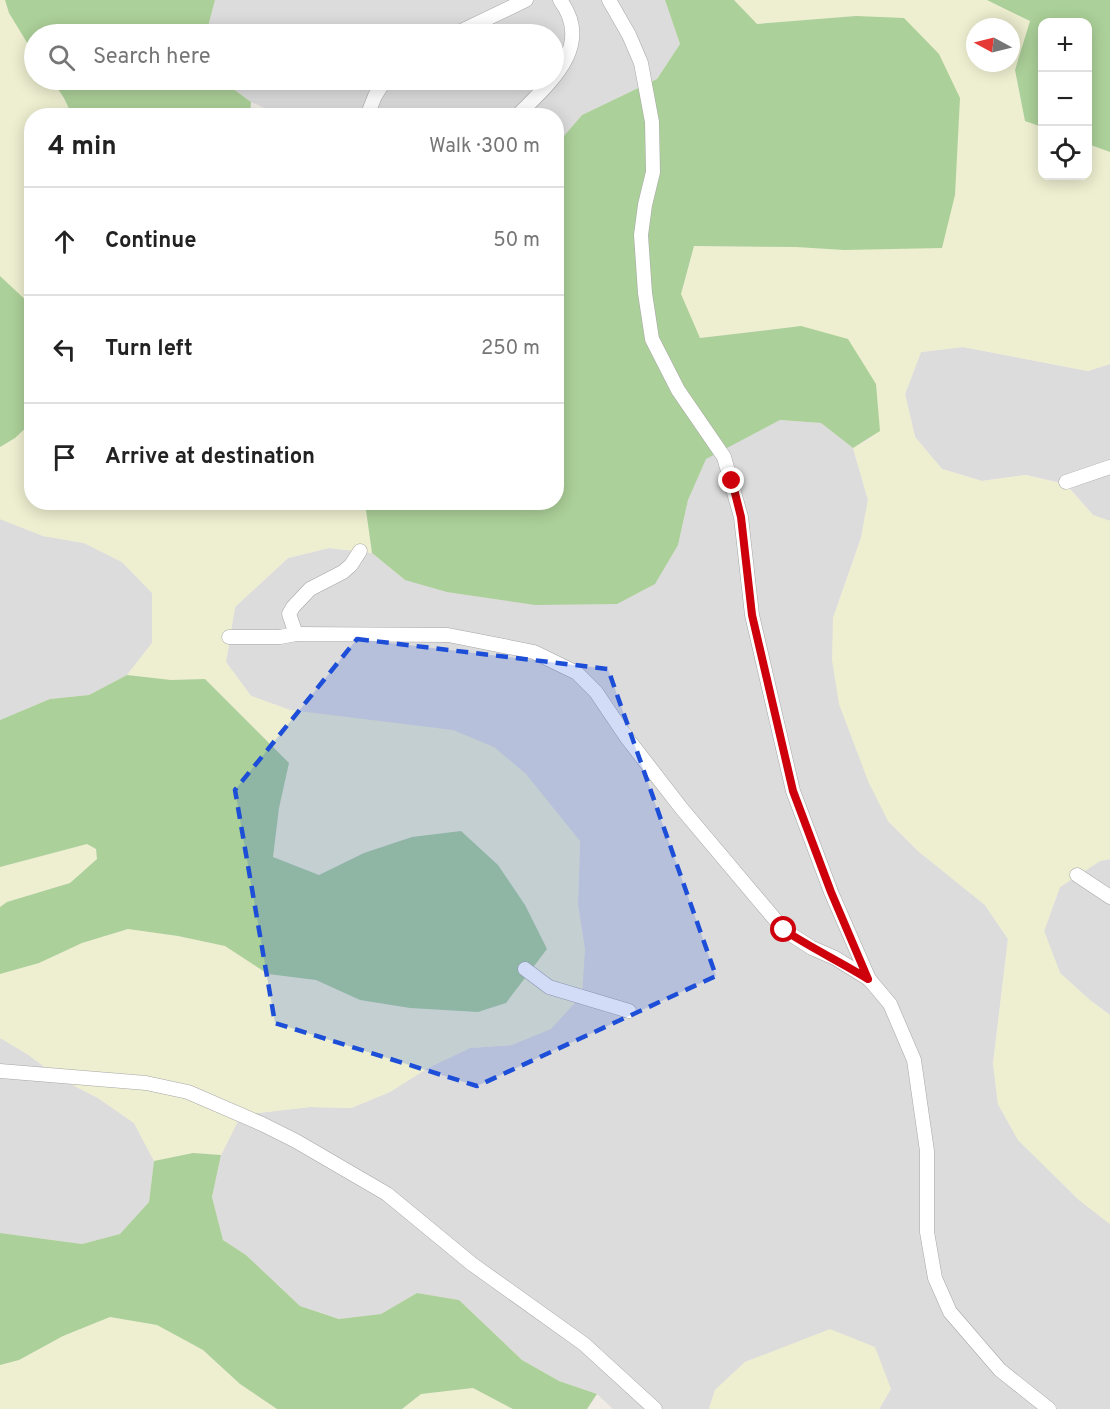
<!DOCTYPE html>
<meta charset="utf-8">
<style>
:root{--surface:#fff;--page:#f6f6f6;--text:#222;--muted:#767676;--line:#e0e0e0}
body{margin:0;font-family:Overpass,sans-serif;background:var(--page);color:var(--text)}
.controls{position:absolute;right:18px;top:18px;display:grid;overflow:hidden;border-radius:12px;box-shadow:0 3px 15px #0003}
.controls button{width:54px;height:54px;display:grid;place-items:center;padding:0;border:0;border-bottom:2px solid var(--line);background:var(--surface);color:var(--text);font:30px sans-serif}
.compass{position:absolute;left:966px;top:18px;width:54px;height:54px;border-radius:50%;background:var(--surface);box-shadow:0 3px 15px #0003;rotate:277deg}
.stop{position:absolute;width:18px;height:18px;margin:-14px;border:4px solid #cd000c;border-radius:50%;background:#fff}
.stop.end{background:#cd000c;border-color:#fff;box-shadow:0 2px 6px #0008}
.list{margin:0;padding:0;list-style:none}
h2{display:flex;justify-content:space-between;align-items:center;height:78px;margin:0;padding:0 24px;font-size:26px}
h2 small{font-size:20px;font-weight:400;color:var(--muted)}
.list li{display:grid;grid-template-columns:39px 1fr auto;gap:18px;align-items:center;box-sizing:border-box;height:108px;padding:0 24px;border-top:2px solid var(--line)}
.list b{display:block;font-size:22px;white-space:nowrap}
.list em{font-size:20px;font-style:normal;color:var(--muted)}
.icon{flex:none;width:33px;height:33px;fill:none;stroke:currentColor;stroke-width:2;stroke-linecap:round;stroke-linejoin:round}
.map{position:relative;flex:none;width:1110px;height:1409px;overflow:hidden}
.search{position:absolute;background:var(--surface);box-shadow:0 3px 15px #0003;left:24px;top:24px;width:540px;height:66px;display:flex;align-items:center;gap:15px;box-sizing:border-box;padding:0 21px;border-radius:33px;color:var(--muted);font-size:22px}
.panel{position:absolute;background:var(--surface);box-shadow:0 3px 15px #0003;left:24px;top:108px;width:540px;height:402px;border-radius:24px}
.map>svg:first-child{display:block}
.residential{fill:#dddcdc}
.farmland{fill:#eeefd0;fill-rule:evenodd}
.forest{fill:#acd099}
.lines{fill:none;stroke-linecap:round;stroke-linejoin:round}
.minor-casing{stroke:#a6a6a6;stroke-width:15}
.minor{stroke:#fff;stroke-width:14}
.route{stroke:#cd000c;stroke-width:8}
.marked{fill:#1d4ed8;fill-opacity:0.2;stroke:#1d4ed8;stroke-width:4.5;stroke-dasharray:12 8;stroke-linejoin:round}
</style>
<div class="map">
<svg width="1110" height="1409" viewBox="0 0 1110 1409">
<rect width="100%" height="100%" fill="#f0ebe5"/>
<g class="residential">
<path d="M215 0H665L680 44 657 79 582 115 557 144 556 116 281 115 251 102 221 80H554V34H206Z"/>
<path d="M963 347 1088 371 1110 364V521L1093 515 1066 484 1026 475 982 481 942 469 915 437 905 394 921 352Z"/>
<path d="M780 420 821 423 853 448 868 500 861 538 833 618 888 821 918 851 985 905 1008 939 993 1064 998 1104 1018 1140 1079 1200 1110 1224V1409H879L891 1389 784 1348 745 1362 715 1390 709 1409H613L597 1394 559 1381 522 1360 459 1300 417 1293 381 1314 340 1319 300 1306 246 1255 223 1240 212 1197 221 1155 241 1115 310 1107 351 1108 390 1092 428 1068 470 1048 512 1045 585 950 578 905 580 841 290 710 251 696 226 662 235 607 288 558 329 548 372 553 405 580 678 545 688 500 705 459Z"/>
<path d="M0 519 43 536 84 543 122 562 152 593V643L127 675 89 695 50 699 0 720Z"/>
<path d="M1110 859V1015L1091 1001 1060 973 1044 931 1060 887 1100 861Z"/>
<path d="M0 1038 27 1054 61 1079 98 1098 134 1123 154 1161 149 1202 121 1234 82 1244 0 1233Z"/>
</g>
<g class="farmland">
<path d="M0 0H5L9 13 34 54V80H52L64 98 72 115 32 116 31 306 0 276Z"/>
<path d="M734 0H987L1030 21 1015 70 1025 121 1042 127V176H1088V144L1110 152V364L1088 371 963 347 921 352 905 394 915 437 942 469 982 481 1026 475 1066 485 1093 515 1110 521V859L1100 861 1060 887 1044 931 1060 973 1091 1001 1110 1015V1224L1079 1200 1018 1140 998 1104 993 1064 1008 939 985 905 918 851 888 821 868 781 839 704 832 660 833 618 861 538 868 500 853 448 872 438 801 326 699 338 681 294 694 246 796 247 844 250 856 16 757 24ZM975 27H1011V63H975Z"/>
<path d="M31 423 32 502 365 503 372 553 329 548 288 558 235 607 226 662 251 696 290 710 453 730 494 747 526 774 580 841 578 905 585 950 582 995 551 1029 512 1045 470 1048 428 1068 390 1092 351 1108 310 1107 241 1115 221 1155 193 1153 154 1161 134 1123 98 1098 61 1079 27 1054 0 1038V974L39 963 82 943 128 929 178 936 225 946 268 974 316 979 360 1000 410 1008 478 1012 506 1003 525 905 498 865 461 831 412 837 364 853 319 875 273 857 279 808 289 763 205 679 171 680 127 675 152 643V593L122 562 84 543 43 536 0 519V447L15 438Z"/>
<path d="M87 844 96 849 97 859 70 883 7 902 0 907V867Z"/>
<path d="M109 1317 157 1325 203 1350 240 1384 277 1409H0V1365L19 1360 63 1336Z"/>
<path d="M830 1329 875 1347 891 1389 879 1409H709L715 1390 745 1362Z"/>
<path d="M473 1388 513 1409H402L421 1394Z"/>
</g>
<g class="forest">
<path d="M5 0H215L206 34H34V54L9 13Z"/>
<path d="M665 0H734L757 24 856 16 904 18 939 54 960 98 955 195 942 248 844 250 796 247 694 246 681 294 700 338 801 326 848 339 876 384 880 431 853 448 821 423 780 420 706 459 688 500 678 545 655 584 617 604 535 605 447 592 405 580 372 553 365 503 556 502 557 144 582 115 657 79 680 44Z"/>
<path d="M987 0H1110V152L1088 144V22H1042V127L1025 121 1015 70 1030 21Z"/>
<path d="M52 80H221L251 102 250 115H72L64 98Z"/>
<path d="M0 276 32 306 31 423 15 438 0 447Z"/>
<path d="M127 675 171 680 205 679 289 763 279 808 273 857 319 875 364 853 412 837 461 831 498 865 525 905 547 949 506 1003 478 1012 410 1008 360 1000 316 980 268 974 225 946 178 936 128 929 82 943 39 963 0 974V907L7 902 70 883 97 859 96 849 87 844 0 867V720L50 699 89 695Z"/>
<path d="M193 1153 221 1155 212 1197 223 1240 246 1255 300 1306 339 1319 381 1314 417 1293 459 1300 522 1360 559 1381 597 1394 587 1409H513L473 1388 421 1394 402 1409H277L240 1384 203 1350 157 1325 110 1317 63 1336 19 1360 0 1365V1233L82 1244 120 1234 149 1202 154 1161Z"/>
</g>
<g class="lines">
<g class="minor-casing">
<g id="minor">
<path d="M609 0 629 35 641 63 652 122 653 172 645 205 641 235 645 293 652 339 678 390 724 457 741 517 752 615 793 791 831 892 869 979 890 1004 914 1060 927 1151V1232L935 1278 950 1312 1000 1370 1049 1409"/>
<path d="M455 34 526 0"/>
<path d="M367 116 375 96 385 80"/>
<path d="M517 116C548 84 595 47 560 0"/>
<path d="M1066 482 1110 467"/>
<path d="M296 634 289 614 293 607 310 589 343 572 351 565 360 551"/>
<path d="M229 637H280L296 634 448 635 534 652 577 673 596 692 627 738 682 809 784 930 812 948 835 958 869 979"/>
<path d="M1077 875 1110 897"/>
<path d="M525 969 549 987 629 1011"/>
<path d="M0 1071 146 1083 188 1092 262 1124 296 1141 387 1194 472 1264 584 1344 655 1409"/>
</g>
</g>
<use href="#minor" class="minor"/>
</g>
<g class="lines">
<path class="route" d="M732 481 741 517 752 615 793 791 831 892 868 979C841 962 811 948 784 930"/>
</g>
<path class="marked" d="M357 639 608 669 716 976 477 1086 275 1023 235 790Z"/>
</svg>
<div class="controls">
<button>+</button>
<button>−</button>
<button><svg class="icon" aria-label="locate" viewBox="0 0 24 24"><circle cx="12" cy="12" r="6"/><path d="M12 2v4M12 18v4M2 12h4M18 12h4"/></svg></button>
</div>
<svg class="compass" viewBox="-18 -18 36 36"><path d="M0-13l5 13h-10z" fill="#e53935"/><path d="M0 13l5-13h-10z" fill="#767676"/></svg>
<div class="stop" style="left:784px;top:930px"></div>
<div class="stop end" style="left:732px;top:481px"></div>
<div class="search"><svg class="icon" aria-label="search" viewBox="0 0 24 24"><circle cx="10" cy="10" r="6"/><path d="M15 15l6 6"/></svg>Search here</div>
<section class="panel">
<h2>4 min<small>Walk · 300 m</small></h2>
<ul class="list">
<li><svg class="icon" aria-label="ahead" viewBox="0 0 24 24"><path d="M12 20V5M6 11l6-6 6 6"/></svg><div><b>Continue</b></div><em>50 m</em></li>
<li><svg class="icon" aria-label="left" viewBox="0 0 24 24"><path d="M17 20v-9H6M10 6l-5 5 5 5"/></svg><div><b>Turn left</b></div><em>250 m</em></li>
<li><svg class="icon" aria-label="arrive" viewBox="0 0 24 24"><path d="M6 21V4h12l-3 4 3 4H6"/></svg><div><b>Arrive at destination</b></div></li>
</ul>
</section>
</div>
